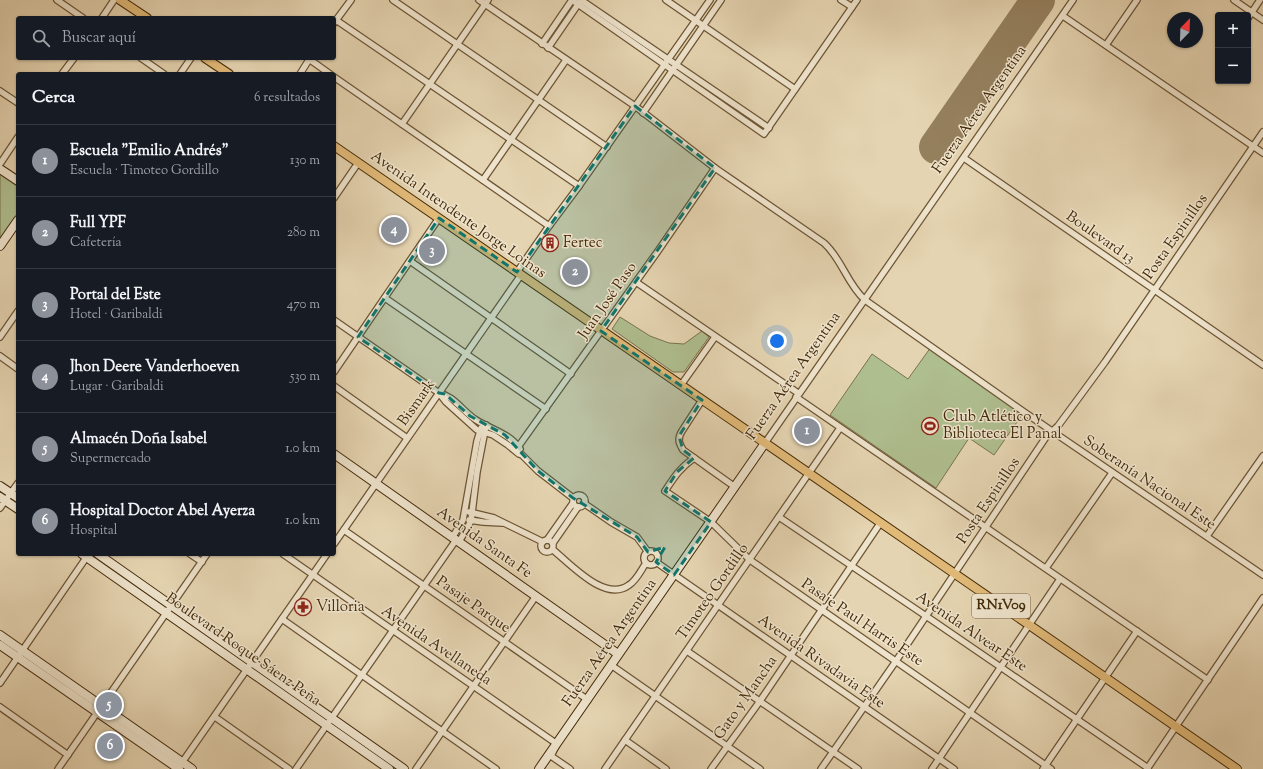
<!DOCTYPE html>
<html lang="es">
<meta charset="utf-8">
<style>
:root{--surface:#171b24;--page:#242831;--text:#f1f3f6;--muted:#9ea1a6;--line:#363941;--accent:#8c9099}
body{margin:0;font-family:"Sorts Mill Goudy",serif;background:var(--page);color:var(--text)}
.controls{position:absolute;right:12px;top:12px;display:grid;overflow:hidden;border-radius:4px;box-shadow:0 1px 3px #0004}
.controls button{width:36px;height:36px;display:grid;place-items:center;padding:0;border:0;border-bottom:1px solid var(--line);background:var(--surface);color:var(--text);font:20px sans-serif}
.compass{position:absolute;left:1167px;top:12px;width:36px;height:36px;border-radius:50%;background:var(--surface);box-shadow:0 1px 3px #0004;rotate:23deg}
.you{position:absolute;left:777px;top:341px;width:14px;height:14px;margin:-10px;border:3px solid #fff;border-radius:50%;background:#1a73e8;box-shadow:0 0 0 6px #1a73e833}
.badge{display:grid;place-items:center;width:26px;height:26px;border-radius:50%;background:var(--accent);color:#fff;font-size:13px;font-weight:700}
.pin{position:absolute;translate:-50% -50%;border:2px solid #fff;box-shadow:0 1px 4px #0006}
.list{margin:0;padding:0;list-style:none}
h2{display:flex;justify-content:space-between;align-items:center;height:52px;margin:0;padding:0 16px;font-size:17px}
h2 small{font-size:13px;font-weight:400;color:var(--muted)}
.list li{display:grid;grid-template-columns:26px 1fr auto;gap:12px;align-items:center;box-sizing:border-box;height:72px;padding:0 16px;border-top:1px solid var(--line)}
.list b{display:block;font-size:15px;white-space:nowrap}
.list p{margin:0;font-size:13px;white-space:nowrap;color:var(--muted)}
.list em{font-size:13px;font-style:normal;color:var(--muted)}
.icon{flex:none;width:22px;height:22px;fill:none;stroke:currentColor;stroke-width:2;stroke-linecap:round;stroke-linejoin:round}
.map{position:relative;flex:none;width:1263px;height:769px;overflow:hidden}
.search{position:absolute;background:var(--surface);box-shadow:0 1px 3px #0004;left:16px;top:16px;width:320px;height:44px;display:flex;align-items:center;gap:10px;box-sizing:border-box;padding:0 14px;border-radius:4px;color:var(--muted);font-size:15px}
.panel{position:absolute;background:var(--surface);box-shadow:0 1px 3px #0004;left:16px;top:72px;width:320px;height:484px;border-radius:4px}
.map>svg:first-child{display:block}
.green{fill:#afbe8f;stroke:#7a744c}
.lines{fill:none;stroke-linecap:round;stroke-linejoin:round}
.runway{stroke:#95805e;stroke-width:34}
.street-casing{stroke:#6d5534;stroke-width:8}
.secondary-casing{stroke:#452b0a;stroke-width:10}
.primary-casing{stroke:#452b0a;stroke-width:10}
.street{stroke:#eee3cc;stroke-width:5.5}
.secondary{stroke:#eee3cc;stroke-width:8}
.primary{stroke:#e2ba78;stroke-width:8}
.marked{fill:#0f766e;fill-opacity:0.2;stroke:#0f766e;stroke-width:3;stroke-dasharray:8 5;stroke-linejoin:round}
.labels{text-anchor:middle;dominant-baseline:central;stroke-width:3;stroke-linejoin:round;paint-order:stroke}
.shield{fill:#eee3cc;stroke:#786244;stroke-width:1}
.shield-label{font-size:14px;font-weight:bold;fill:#452b0a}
.street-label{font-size:15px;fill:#452b0a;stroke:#eee3cc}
.poi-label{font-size:15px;fill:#452b0a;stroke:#eee3cc;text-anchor:start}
</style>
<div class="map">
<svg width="1263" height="769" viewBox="0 0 1263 769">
<rect width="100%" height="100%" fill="#e5d4b1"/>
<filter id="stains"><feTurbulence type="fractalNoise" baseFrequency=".005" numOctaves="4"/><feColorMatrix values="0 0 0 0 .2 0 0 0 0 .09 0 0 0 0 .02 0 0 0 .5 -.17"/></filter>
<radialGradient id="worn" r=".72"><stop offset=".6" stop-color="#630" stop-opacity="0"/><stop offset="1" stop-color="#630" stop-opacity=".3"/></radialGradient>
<g class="green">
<path d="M0 169 18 181V220L0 246Z"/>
<path d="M620 317 650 336 669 343 684 344 702 331 709 337 684 372H673L612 329Z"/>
<path d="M931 347 1024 412 994 455 969 438 936 488 830 415 872 354 908 379Z"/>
<path d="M86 554H92L400 769H394Z"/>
</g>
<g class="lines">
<path class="runway" d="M936 147 1038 0"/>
<g class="street-casing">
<g id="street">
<path d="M57 0 83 18"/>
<path d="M393 0 607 147"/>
<path d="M479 0 635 106 715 168 824 243C842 259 847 284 865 300L1024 412 1263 575"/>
<path d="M572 0 764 134 857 0"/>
<path d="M666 0 795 89"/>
<path d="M841 0 852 7"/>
<path d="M1234 0 1263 20"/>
<path d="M1063 16 1263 153"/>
<path d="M102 18 114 0"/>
<path d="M1248 18 1260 0"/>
<path d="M336 20 579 186"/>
<path d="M334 23 351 0"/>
<path d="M542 44 572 0"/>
<path d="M1106 45 1137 0"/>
<path d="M548 48 581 0 769 128"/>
<path d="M141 58 164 74"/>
<path d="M309 59 330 74"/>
<path d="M62 74 74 58"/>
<path d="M180 74 191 58"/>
<path d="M300 74 310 58"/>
<path d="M334 77 549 226"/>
<path d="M0 91 18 103"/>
<path d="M643 113 721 0"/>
<path d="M402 124 488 0"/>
<path d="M964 158 1263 365"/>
<path d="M0 164 18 137"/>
<path d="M483 180 566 60"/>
<path d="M334 198 358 163"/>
<path d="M410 261 571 374"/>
<path d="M517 272 549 226 579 186 710 0"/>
<path d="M636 282 798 393"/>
<path d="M385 298 546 409"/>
<path d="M334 320 439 393 446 402 477 430 493 435 508 445 519 454 522 455 538 471 573 498"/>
<path d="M0 337 18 311"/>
<path d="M0 356 18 369"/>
<path d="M334 372 439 218"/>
<path d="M681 385 715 337"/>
<path d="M334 386 407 438"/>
<path d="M439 393C454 396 463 412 476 420 492 430 509 433 520 449"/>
<path d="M796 397 1208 680"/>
<path d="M702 400 682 431C677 439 679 443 683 450L735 487"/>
<path d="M765 443 1073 0"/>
<path d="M518 447 658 251 715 168"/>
<path d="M694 458C679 469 675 476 665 491L711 522 750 560 1051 769"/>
<circle cx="579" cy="501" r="6"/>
<path d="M585 504 611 522 637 537 648 552"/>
<path d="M0 508 18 483"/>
<path d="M469 512 494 518 543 542"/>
<path d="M779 517 926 616 1148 768"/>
<path d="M469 520 483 522 502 523"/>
<path d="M344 530 588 700"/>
<path d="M1207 536 1263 456"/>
<path d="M452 538 463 520 477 441 481 428"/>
<circle cx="547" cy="546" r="6"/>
<path d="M547 540 573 503"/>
<path d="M459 542 471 521 477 472 486 425"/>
<path d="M553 543 578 507"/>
<path d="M334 544 521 275"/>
<path d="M553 550C571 564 605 603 629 585 637 580 641 570 646 563"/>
<circle cx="651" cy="558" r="7"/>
<path d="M190 554 202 562"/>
<path d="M283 554 557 744 551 756 570 769"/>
<path d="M656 562 954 769"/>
<path d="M1046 568 1112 473"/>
<path d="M282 619 496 769"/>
<path d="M687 651 858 769"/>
<path d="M611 665 760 769"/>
<path d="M0 683 88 555"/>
<path d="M0 707 68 755"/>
<path d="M215 717 289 769"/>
<path d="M625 740 666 769"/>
<path d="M181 764 327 554"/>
<path d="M58 769 207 554"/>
<path d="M296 769 456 540"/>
<path d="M416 769 536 596"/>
<path d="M605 769 840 428"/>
<path d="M711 769 760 701 881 522"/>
<path d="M821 769 896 661 1046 437 1058 426 1105 362 1263 132"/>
<path d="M932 769 1060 579"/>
<path d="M1043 769 1137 631"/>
<path d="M1147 769 1263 598"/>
</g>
</g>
<g class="secondary-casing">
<g id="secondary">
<path d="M0 169 18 181"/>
<path d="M0 246 18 220"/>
<path d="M334 454 618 654"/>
<path d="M0 486 18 498"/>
<path d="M0 497 18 509"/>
<path d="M82 554 389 769"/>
<path d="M98 554 404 769"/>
<path d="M0 635 192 769"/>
<path d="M0 645 179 769"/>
<path d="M539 769 765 443"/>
</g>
</g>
<g class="primary-casing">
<g id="primary">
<path d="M120 0 147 18"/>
<path d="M205 58 229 74"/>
<path d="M334 146C635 354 937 560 1237 769"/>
</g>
</g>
<use href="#street" class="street"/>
<use href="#secondary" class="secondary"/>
<use href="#primary" class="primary"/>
</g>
<path class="marked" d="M635 106 715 168 601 331 702 400 679 436 683 450 694 458 677 472 665 491 711 522 674 575 656 562 665 547 648 552 637 537 573 498 538 471 505 435 470 416 445 394 439 393 358 337 439 218 517 272Z"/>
<defs>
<g id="building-ring" transform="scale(0.9)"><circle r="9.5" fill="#eee3cc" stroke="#8f2418" stroke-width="1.5"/><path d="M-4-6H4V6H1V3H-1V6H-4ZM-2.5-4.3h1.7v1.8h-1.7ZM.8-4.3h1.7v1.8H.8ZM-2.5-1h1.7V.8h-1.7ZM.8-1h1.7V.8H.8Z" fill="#8f2418"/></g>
<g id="stadium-ring" transform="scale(0.9)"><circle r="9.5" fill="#eee3cc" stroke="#8f2418" stroke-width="1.5"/><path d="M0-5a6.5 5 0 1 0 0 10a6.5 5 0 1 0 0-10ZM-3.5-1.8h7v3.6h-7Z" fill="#8f2418"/></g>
<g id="pharmacy-ring" transform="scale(0.9)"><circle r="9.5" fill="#eee3cc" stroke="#8f2418" stroke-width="1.5"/><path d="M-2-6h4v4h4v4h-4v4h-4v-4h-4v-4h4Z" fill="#8f2418"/></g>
</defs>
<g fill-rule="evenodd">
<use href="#building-ring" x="550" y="243"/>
<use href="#stadium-ring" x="930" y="426"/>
<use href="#pharmacy-ring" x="303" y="607"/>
</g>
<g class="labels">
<rect class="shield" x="972" y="594" width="58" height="24" rx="3"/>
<g class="shield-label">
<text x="1001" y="606">RN1V09</text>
</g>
<g class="street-label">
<text transform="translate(980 110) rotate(-55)">Fuerza Aérea Argentina</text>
<text transform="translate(458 215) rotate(35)">Avenida Intendente Jorge Loinas</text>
<text transform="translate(1176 237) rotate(-55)">Posta Espinillos</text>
<text transform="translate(1100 238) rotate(35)">Boulevard 13</text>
<text transform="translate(608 301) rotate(-55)">Juan José Paso</text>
<text transform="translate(794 376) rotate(-55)">Fuerza Aérea Argentina</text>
<text transform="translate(417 403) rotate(-55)">Bismark</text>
<text transform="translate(1149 483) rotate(34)">Soberanía Nacional Este</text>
<text transform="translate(989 501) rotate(-56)">Posta Espinillos</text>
<text transform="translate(484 543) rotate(35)">Avenida Santa Fe</text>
<text transform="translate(713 592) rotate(-55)">Timoteo Gordillo</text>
<text transform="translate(473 605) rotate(35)">Pasaje Parque</text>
<text transform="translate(862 623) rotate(34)">Pasaje Paul Harris Este</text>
<text transform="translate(971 632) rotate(34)">Avenida Alvear Este</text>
<text transform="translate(610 643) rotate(-55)">Fuerza Aérea Argentina</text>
<text transform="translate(436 646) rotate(34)">Avenida Avellaneda</text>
<text transform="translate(243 650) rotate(35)">Boulevard Roque Sáenz Peña</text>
<text transform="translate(821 662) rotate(35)">Avenida Rivadavia Este</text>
<text transform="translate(746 698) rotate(-55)">Gato y Mancha</text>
</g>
<g class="poi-label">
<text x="563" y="243">Fertec</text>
<text x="943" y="417">Club Atlético y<tspan x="943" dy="17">Biblioteca El Panal</tspan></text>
<text x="316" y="607">Villoria</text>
</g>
</g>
<rect width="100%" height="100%" filter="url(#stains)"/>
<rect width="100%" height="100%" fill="url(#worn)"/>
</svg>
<div class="controls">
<button>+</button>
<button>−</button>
</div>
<svg class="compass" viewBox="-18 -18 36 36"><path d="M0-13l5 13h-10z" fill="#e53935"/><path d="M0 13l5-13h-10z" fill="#9ea1a6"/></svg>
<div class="you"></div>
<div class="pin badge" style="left:807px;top:431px">1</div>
<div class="pin badge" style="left:575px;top:272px">2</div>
<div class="pin badge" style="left:432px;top:251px">3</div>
<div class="pin badge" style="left:394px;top:230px">4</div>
<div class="pin badge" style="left:109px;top:705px">5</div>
<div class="pin badge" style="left:110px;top:746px">6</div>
<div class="search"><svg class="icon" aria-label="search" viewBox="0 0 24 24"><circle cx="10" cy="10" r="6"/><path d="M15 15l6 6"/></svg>Buscar aquí</div>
<section class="panel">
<h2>Cerca<small>6 resultados</small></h2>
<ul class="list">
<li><span class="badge">1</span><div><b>Escuela &quot;Emilio Andrés&quot;</b><p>Escuela · Timoteo Gordillo</p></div><em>130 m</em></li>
<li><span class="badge">2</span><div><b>Full YPF</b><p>Cafetería</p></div><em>280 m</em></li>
<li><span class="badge">3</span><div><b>Portal del Este</b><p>Hotel · Garibaldi</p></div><em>470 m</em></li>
<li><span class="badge">4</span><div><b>Jhon Deere Vanderhoeven</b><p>Lugar · Garibaldi</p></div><em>530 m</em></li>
<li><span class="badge">5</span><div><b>Almacén Doña Isabel</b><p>Supermercado</p></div><em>1.0 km</em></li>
<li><span class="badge">6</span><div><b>Hospital Doctor Abel Ayerza</b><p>Hospital</p></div><em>1.0 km</em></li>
</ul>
</section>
</div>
